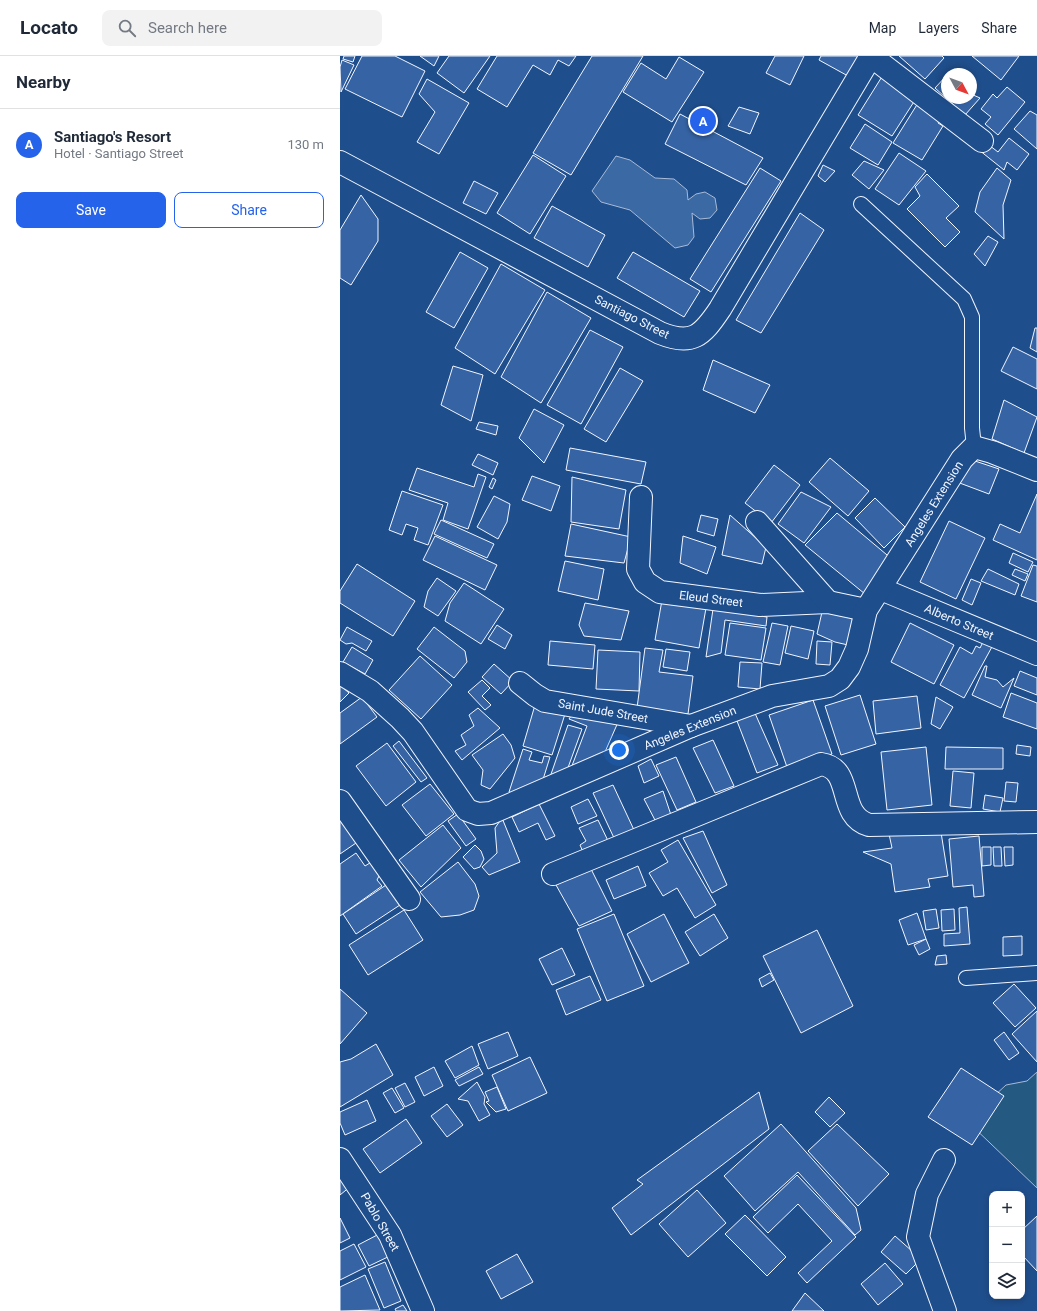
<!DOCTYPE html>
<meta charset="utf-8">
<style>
:root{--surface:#fff;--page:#f2f2f3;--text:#1f2937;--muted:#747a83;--line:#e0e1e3;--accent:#2563eb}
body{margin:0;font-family:Roboto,sans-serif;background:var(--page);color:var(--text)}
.controls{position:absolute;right:12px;bottom:12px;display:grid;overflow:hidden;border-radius:8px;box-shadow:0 2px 6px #0003}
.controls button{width:36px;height:36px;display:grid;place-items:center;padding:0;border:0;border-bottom:1px solid var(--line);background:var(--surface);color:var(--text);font:20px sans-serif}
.compass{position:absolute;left:601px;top:12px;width:36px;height:36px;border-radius:50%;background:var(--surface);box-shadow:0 2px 6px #0003;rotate:131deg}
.you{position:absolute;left:279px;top:694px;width:14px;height:14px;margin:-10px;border:3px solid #fff;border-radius:50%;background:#1a73e8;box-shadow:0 0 0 6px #1a73e833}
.badge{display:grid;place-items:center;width:26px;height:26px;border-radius:50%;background:var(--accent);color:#fff;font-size:13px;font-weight:700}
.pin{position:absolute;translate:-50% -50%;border:2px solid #fff;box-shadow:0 1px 4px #0006}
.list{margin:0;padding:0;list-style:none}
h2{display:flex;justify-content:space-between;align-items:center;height:52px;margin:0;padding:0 16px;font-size:17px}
h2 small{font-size:13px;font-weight:400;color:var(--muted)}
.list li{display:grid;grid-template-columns:26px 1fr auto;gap:12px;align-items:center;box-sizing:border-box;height:72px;padding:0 16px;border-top:1px solid var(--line)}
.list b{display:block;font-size:15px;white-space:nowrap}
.list p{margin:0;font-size:13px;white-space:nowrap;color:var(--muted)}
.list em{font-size:13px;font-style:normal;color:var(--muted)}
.actions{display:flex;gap:8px;padding:12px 16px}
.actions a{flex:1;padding:9px 0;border:1px solid var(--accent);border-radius:8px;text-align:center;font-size:14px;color:var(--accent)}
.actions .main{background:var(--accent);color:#fff}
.icon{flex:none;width:22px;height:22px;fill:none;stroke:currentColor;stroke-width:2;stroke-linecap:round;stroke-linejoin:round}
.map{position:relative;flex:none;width:697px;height:1255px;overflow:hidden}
header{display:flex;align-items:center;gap:24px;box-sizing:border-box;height:56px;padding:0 20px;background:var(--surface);border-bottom:1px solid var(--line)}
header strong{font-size:19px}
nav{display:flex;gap:22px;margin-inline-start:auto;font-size:14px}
.search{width:280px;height:36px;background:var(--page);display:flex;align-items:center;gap:10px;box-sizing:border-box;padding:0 14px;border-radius:8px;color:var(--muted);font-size:15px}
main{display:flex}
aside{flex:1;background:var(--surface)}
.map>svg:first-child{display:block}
.green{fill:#245a82;stroke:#a8bbd7}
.water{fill:#3b69a3;stroke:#a8bbd7}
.building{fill:#3563a3;stroke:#f2f6ff}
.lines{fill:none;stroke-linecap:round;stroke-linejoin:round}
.lane-casing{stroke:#f2f6ff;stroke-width:16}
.street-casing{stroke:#f2f6ff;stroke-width:24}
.lane{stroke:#1f4e8c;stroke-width:14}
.street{stroke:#1f4e8c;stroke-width:22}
.labels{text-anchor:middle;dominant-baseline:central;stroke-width:3;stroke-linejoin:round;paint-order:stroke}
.street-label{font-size:12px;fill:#f2f6ff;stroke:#1f4e8c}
</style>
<header>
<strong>Locato</strong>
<div class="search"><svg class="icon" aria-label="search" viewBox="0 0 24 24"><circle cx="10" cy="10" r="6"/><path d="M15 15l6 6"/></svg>Search here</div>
<nav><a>Map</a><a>Layers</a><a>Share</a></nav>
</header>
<main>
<aside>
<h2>Nearby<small></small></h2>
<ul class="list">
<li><span class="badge">A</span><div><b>Santiago's Resort</b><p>Hotel · Santiago Street</p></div><em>130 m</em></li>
</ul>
<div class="actions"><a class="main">Save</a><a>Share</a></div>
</aside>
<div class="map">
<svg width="697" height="1255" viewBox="0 0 697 1255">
<rect width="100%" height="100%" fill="#1f4e8c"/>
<path class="green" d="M697 1016V1132L627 1065 666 1029 687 1025Z"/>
<path class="water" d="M276 100 290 104 315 122 334 123 347 134 348 144 356 138 365 136 375 142 377 154 370 162 360 163 352 157 354 181 348 189 335 192 290 154 261 146 252 135Z"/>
<g class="building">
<path d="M4 0H15L13 6 3 3Z"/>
<path d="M22 0H55L85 15 62 61 5 33Z"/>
<path d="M80 0H99L94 10Z"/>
<path d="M109 0H150L124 37 97 17Z"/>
<path d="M157 0H236L229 10 218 4 210 19 193 9 167 51 137 33Z"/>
<path d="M252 0H303L231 119 193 97Z"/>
<path d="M435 0H464L450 29 426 17Z"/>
<path d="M481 0H518L508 20 479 4Z"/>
<path d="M559 0H602L604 2 585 23Z"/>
<path d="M632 0H679L661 24Z"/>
<path d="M339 1 364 16 332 66 283 36 301 7 326 23Z"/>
<path d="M2 4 14 9 1 36 0 11Z"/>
<path d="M543 19 577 41 552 80 518 59Z"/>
<path d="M607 19V42H631V38L640 42 625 59 595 32Z"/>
<path d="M87 23 129 47 99 98 77 86 95 56 79 38Z"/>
<path d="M667 31 685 46 658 79 645 68 651 61 641 53 653 38 657 42Z"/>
<path d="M578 47 603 58 598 67 603 70 582 104 553 87Z"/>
<path d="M399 51 419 57 410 78 388 70Z"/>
<path d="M690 55 697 59V93L674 73Z"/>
<path d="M340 58 423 102 406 129 325 88Z"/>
<path d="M525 68 552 86 538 109 510 92Z"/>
<path d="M669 82 689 98 677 114 667 106 664 114 639 94 645 86 658 96Z"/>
<path d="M559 97 586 115 559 149 535 133Z"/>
<path d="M193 99 226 120 190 178 157 157Z"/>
<path d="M524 105 544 114 529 133 512 119Z"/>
<path d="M483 109 495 115 485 126 478 120Z"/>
<path d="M420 112 441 125 371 236 350 223Z"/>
<path d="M657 112 671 124 663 149 664 183 635 156 640 136Z"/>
<path d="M587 118 619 150 606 162 620 176 605 191 567 153 580 140 575 131Z"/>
<path d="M134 125 158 137 146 158 123 147Z"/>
<path d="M21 139 38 163V185L11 229 0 222V174Z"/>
<path d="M212 150 265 179 248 211 194 182Z"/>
<path d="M460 157 484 174 421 277 396 264Z"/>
<path d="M648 180 658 186 645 210 634 198Z"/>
<path d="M120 196 148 212 114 272 86 256Z"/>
<path d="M293 196 360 235 344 261 277 222Z"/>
<path d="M161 208 205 234 155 318 115 292Z"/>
<path d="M207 236 251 262 201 347 161 321Z"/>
<path d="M695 272H697V296L690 292Z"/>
<path d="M250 274 283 291 241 368 207 349Z"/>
<path d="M673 291 697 303V333L661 315Z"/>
<path d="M373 304 430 329 415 357 363 334Z"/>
<path d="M113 310 143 319 131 365 101 349Z"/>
<path d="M280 312 303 325 266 386 244 373Z"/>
<path d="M664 344 697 361 684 397 652 383Z"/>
<path d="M194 353 224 369 204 407 179 382Z"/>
<path d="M139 366 158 370 156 379 136 373Z"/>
<path d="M230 392 306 406 301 428 226 414Z"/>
<path d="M138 398 158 407 153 419 132 409Z"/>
<path d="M490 402 529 435 508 460 469 426Z"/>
<path d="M626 402 659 413 649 438 617 426Z"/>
<path d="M434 409 460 429 431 467 405 447Z"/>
<path d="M77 412 134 431 138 418 146 421 128 473 103 464 108 447 69 434Z"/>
<path d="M192 420 220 430 211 455 182 444Z"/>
<path d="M232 421 286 434 279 473 231 466Z"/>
<path d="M153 422 156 424 152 433 149 431Z"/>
<path d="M62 435 103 449 88 489 74 484 78 472 66 468 62 479 49 474Z"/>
<path d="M461 436 491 451 464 487 438 468Z"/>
<path d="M697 438V504L653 484 660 468 680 477Z"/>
<path d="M154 440 170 448 167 466 158 483 137 471Z"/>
<path d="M535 442 565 471 544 492 515 462Z"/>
<path d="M497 457 553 504 525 538 465 489Z"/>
<path d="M361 459 378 463 374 480 357 475Z"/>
<path d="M390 459 426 491 422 508 382 499Z"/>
<path d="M101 464 154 488 147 502 94 478Z"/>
<path d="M609 465 645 482 616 543 580 526Z"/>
<path d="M231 468 291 481 284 507 225 500Z"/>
<path d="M95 480 157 509 145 534 83 504Z"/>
<path d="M343 480 376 491 367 518 340 507Z"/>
<path d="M673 497 693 506 688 516 669 507Z"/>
<path d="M225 505 264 513 258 544 218 535Z"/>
<path d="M17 508 75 545 53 580 0 547V535Z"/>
<path d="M693 509 697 510V546L681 540Z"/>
<path d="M648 513 679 528 675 539 641 525Z"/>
<path d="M675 513 688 518 685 525 672 519Z"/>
<path d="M97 522 116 535 98 560 84 551 88 535Z"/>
<path d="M631 523 641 527 632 549 622 544Z"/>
<path d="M124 527 164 553 141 588 105 565 110 547Z"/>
<path d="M322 544 366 552 359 592 315 584Z"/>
<path d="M245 547 289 555 281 584 244 580 239 569Z"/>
<path d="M373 553 427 561 426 570 385 564 381 597 366 601Z"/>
<path d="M482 556 504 558 520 568 508 589 495 586 477 578Z"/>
<path d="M390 567 426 572 421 604 385 599Z"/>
<path d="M432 567 448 570 440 609 423 606Z"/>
<path d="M570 567 614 589 594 628 551 606Z"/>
<path d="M157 569 172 579 165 593 148 583Z"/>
<path d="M451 570 474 575 468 603 445 597Z"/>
<path d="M7 571 32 585 26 595 12 587 6 588 0 584Z"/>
<path d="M94 571 125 595 127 606 114 622 77 593Z"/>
<path d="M644 584 653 589 624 642 600 629 620 591 632 598 636 590 640 592Z"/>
<path d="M210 585 255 589 253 613 208 609Z"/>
<path d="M477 585 492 586 490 609 476 608Z"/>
<path d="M12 591 33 604 25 618 3 606Z"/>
<path d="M305 592 323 594 319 616 353 620 348 658 297 652Z"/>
<path d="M326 593 350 596 347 615 323 611Z"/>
<path d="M258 594 300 596 299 635 256 633Z"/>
<path d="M80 600 112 629 81 663 49 634Z"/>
<path d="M400 606 422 607 420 633 398 631Z"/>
<path d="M154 608 173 625 161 638 142 621Z"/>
<path d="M645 610H647L645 621 657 624 663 631 674 622 661 652 632 639Z"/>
<path d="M680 615 697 622V639L674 630Z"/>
<path d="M142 624 150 632 142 640 151 649 145 654 128 636Z"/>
<path d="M0 629 9 637 0 646Z"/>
<path d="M671 637 697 647V673L663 661Z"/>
<path d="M520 639 536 688 501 699 485 650Z"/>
<path d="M577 640 581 672 536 678 533 645Z"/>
<path d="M22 641 37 661 0 688V657Z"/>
<path d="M596 641 613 651 600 673 591 668Z"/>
<path d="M473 644 492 698 448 714 429 659Z"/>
<path d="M195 649 225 658 212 699 183 690Z"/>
<path d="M138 652 160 672 122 704 115 695 126 689 121 679 134 670 129 659Z"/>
<path d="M414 655 438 709 417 717 397 665Z"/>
<path d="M231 660 279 664 261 705 230 715 247 670 229 663Z"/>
<path d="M228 669 242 673 225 720 209 724Z"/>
<path d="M163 678 171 689 175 702 150 733 141 729 143 714 132 699Z"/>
<path d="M373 684 394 730 375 737 353 692Z"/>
<path d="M59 685 87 722 81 726 53 690Z"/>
<path d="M47 687 76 726 46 750 16 710Z"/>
<path d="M677 689 691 691 690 700 676 698Z"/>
<path d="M586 691 592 749 547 754 541 696Z"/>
<path d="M606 691 663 692V713H605Z"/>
<path d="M183 693 192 696 189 704 202 707 204 700 210 701 201 730 179 739 169 736Z"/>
<path d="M336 701 356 746 337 754 316 709Z"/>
<path d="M311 703 319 720 304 727 298 710Z"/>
<path d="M613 715 634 717 631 752 610 750Z"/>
<path d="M666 726 678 727 676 746 664 745Z"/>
<path d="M90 728 114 758 86 780 62 749Z"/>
<path d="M273 729 294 774 274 782 253 737Z"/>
<path d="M323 735 331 759 316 766 304 743Z"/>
<path d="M645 739 663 742 660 756 643 753Z"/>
<path d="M248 743 257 760 238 768 231 751Z"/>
<path d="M199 748 215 780 206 784 198 767 179 776 172 761Z"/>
<path d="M118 758 136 783 126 790 108 765Z"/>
<path d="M162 762 180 806 149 819 142 811 157 797 155 772Z"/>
<path d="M258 764 271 791 243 796 240 789 246 785 239 772Z"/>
<path d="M1 765 16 787 0 798V766Z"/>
<path d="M103 769 121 792 81 831 59 804Z"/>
<path d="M600 770 608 820 588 823 590 831 555 836 551 808 523 796 552 792 549 778Z"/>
<path d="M363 775 387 829 372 837 343 782Z"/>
<path d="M639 780 644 840 634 841 633 829 613 831 609 783Z"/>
<path d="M338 784 376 849 355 862 337 832 323 840 309 817 328 806 321 794Z"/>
<path d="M135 789 141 795 144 803 140 811 134 813 123 801Z"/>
<path d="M642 791H651V809L642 810Z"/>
<path d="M653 791H661L662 810H654Z"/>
<path d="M664 791H673V809L665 810Z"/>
<path d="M16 797 25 810 33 805 41 816 37 824 42 830 0 860V808Z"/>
<path d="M118 806 135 828 139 840 134 854 120 859 101 861 80 836Z"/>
<path d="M298 810 306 830 274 843 266 824Z"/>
<path d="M251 813 272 855 239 870 216 829Z"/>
<path d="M49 827 63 847 16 878 3 858Z"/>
<path d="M627 851 630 888 604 890V878L620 877 619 852Z"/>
<path d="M596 853 599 872 586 874 583 855Z"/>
<path d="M614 853 615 874 602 875 601 854Z"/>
<path d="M64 854 83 884 28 919 9 889Z"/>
<path d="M577 857 586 883 568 889 559 864Z"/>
<path d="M274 858 304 930 267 945 237 873Z"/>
<path d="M324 858 349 907 311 926 287 878Z"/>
<path d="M374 858 388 882 360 900 345 876Z"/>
<path d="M477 874 513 950 461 977 423 900Z"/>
<path d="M682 880V899L663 900V881Z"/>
<path d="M586 883 590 893 579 899 574 889Z"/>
<path d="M222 892 235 919 212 929 199 903Z"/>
<path d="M606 899 607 908 595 909 597 900Z"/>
<path d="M430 917 434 924 422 931 419 923Z"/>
<path d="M250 920 261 944 226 959 216 934Z"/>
<path d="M674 928 696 952 675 971 653 947Z"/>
<path d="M0 933 27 957 0 988Z"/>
<path d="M697 955V1006L672 978Z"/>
<path d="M168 976 178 1000 148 1013 138 988Z"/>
<path d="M664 976 679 997 669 1004 654 984Z"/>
<path d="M36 988 53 1019 0 1051V1006L11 1003Z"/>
<path d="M132 990 139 1009 115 1022 105 1005Z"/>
<path d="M190 1001 207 1037 168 1055 152 1019Z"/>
<path d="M94 1011 103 1030 84 1040 75 1021Z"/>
<path d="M139 1011 143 1018 119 1030 115 1024Z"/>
<path d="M621 1012 664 1040 632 1089 588 1061Z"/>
<path d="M137 1026 145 1041 144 1048 150 1059 139 1065 128 1045 118 1043Z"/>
<path d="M65 1027 75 1046 65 1051 55 1032Z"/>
<path d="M157 1031 166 1053 156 1056 146 1046 149 1045 145 1036Z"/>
<path d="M52 1032 64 1052 55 1057 43 1037Z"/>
<path d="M419 1036 429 1073 291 1179 272 1152 303 1128 297 1124Z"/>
<path d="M489 1041 505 1057 490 1071 475 1056Z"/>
<path d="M27 1044 36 1065 5 1079 0 1067V1056Z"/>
<path d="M107 1048 123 1069 107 1081 91 1060Z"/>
<path d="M66 1063 82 1087 40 1117 23 1093Z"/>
<path d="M441 1068 516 1152 521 1174 515 1179 458 1116 415 1155 384 1120Z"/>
<path d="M497 1068 549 1118 518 1150 468 1095Z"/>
<path d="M0 1116 11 1130 0 1139Z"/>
<path d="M457 1119 516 1181 467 1227 458 1217 492 1185 458 1148 428 1177 413 1161Z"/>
<path d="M357 1134 386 1167 348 1201 319 1168Z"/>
<path d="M405 1159 446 1201 427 1220 385 1178Z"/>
<path d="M697 1160V1215L682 1199V1174Z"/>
<path d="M0 1162 10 1182 0 1187Z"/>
<path d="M41 1177 52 1199 29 1210 18 1189Z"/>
<path d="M555 1180 581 1203 566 1218 541 1196Z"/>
<path d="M14 1188 26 1211 0 1224V1195Z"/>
<path d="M177 1198 193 1226 161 1243 146 1215Z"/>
<path d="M45 1206 61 1245 44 1252 28 1213Z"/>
<path d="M545 1207 563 1228 538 1249 521 1228Z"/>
<path d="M25 1219 40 1254 0 1255V1231Z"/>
<path d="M465 1237 484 1255H452Z"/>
<path d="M63 1249 67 1255H56L55 1253Z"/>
</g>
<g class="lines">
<g class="lane-casing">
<g id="lane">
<path d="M521 148 624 243 632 261V372L634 391"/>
<path d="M626 922 697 917"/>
</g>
</g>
<g class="street-casing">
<g id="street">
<path d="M531 0 642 85"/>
<path d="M0 106 320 277C352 290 362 280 380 253L531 0"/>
<path d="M301 441 298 513 305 526 320 536 420 549 488 546 526 554"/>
<path d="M417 466 488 546"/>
<path d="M541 533 697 598"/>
<path d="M0 617 30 635 60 662 73 676 127 754 138 758 151 757 351 670 432 640 489 630 500 623 509 611 517 593 526 554 622 403 634 391 652 396 697 414"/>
<path d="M180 627 195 639 205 645 351 670"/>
<path d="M0 745 69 843"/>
<path d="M213 818 481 708C515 713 496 759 529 769L697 766"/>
<path d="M0 1103 50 1179 83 1255"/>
<path d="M604 1104 587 1138 578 1181 605 1255"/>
</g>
</g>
<use href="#lane" class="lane"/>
<use href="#street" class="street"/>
</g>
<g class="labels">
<g class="street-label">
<text transform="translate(292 261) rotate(27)">Santiago Street</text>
<text transform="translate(594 448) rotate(-58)">Angeles Extension</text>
<text transform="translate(371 543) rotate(7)">Eleud Street</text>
<text transform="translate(619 566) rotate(23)">Alberto Street</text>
<text transform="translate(263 655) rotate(10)">Saint Jude Street</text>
<text transform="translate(350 672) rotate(-22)">Angeles Extension</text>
<text transform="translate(40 1166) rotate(60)">Pablo Street</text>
</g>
</g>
</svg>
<div class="controls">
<button>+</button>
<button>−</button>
<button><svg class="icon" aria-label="layers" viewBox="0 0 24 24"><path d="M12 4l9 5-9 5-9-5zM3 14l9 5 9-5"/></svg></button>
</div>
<svg class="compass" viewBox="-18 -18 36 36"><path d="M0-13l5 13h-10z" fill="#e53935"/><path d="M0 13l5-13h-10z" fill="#747a83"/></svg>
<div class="you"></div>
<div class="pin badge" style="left:363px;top:65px">A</div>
</div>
</main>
